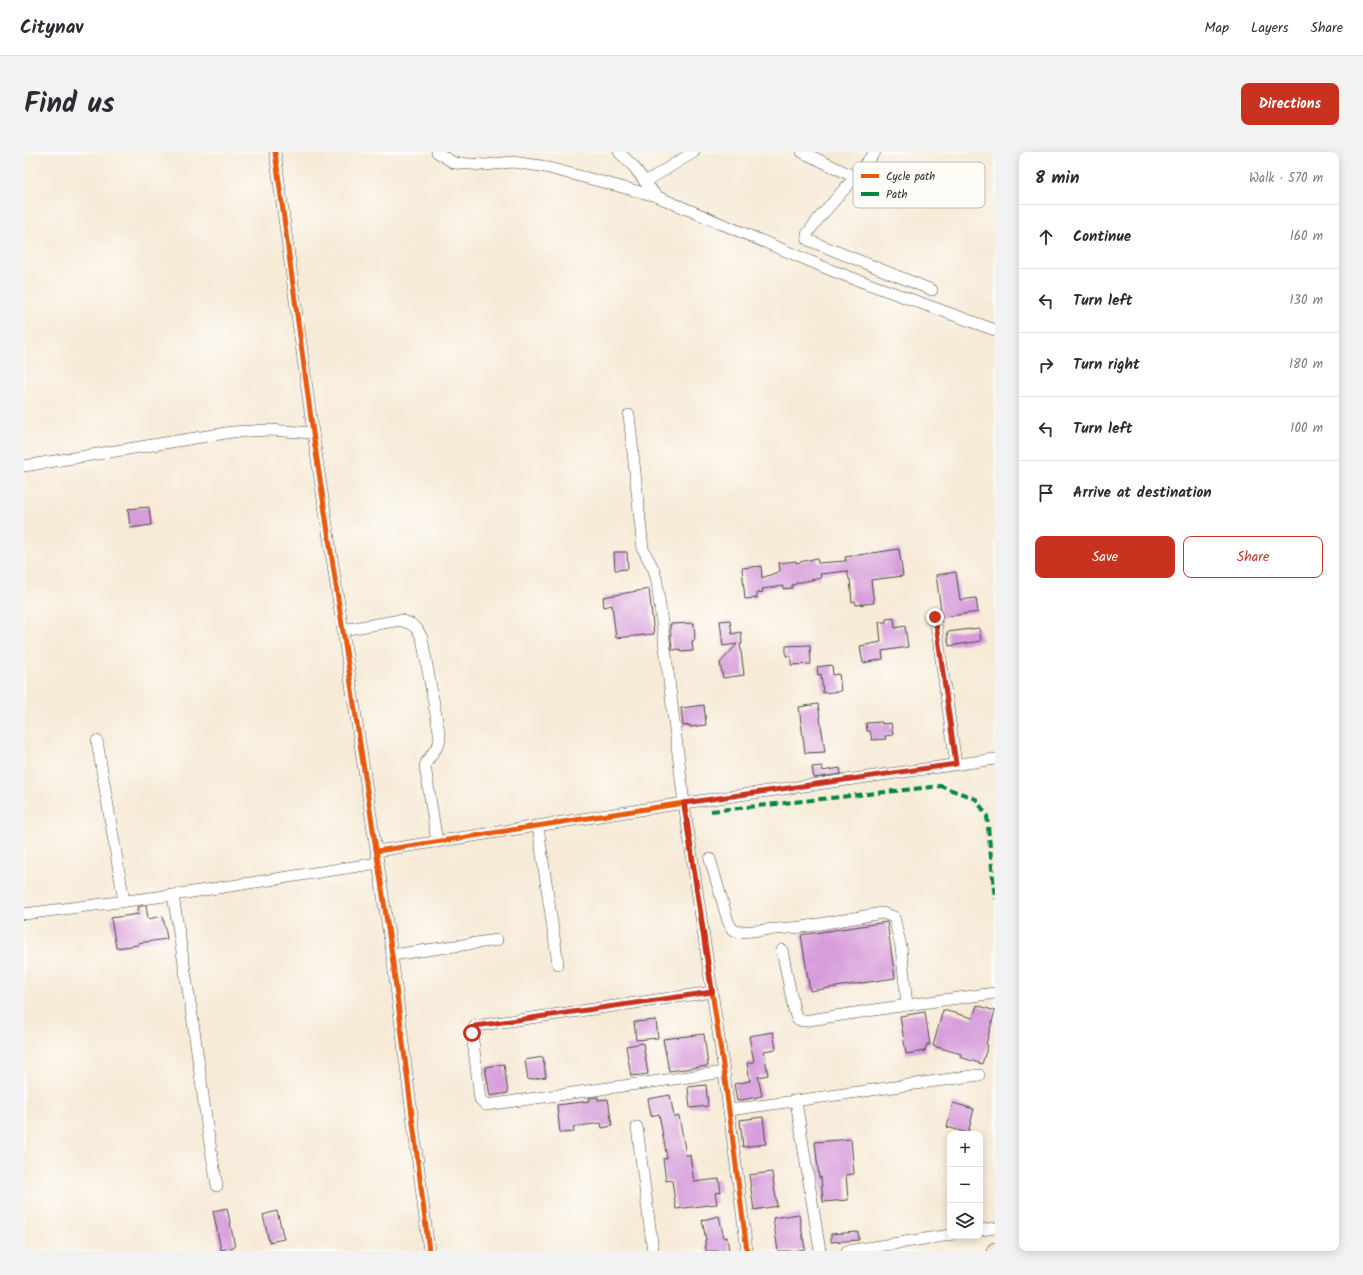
<!DOCTYPE html>
<meta charset="utf-8">
<style>
:root{--surface:#fff;--page:#f2f2f3;--text:#2b2b33;--muted:#7c7c81;--line:#e1e1e2;--accent:#c8321e}
body{margin:0;font-family:Kalam,sans-serif;background:var(--page);color:var(--text)}
.controls{position:absolute;right:12px;bottom:12px;display:grid;overflow:hidden;border-radius:8px;box-shadow:0 2px 10px #0003}
.controls button{width:36px;height:36px;display:grid;place-items:center;padding:0;border:0;border-bottom:1px solid var(--line);background:var(--surface);color:var(--text);font:20px sans-serif}
.stop{position:absolute;width:12px;height:12px;margin:-9px;border:3px solid #c8321e;border-radius:50%;background:#fff}
.stop.end{background:#c8321e;border-color:#fff;box-shadow:0 1px 4px #0008}
.list{margin:0;padding:0;list-style:none}
h2{display:flex;justify-content:space-between;align-items:center;height:52px;margin:0;padding:0 16px;font-size:17px}
h2 small{font-size:13px;font-weight:400;color:var(--muted)}
.list li{display:grid;grid-template-columns:26px 1fr auto;gap:12px;align-items:center;box-sizing:border-box;height:64px;padding:0 16px;border-top:1px solid var(--line)}
.list b{display:block;font-size:15px;white-space:nowrap}
.list em{font-size:13px;font-style:normal;color:var(--muted)}
.actions{display:flex;gap:8px;padding:12px 16px}
.actions a{flex:1;padding:9px 0;border:1px solid var(--accent);border-radius:8px;text-align:center;font-size:14px;color:var(--accent)}
.actions .main{background:var(--accent);color:#fff}
.icon{flex:none;width:22px;height:22px;fill:none;stroke:currentColor;stroke-width:2;stroke-linecap:round;stroke-linejoin:round}
.map{position:relative;flex:none;width:971px;height:1099px;overflow:hidden;border-radius:8px}
header{display:flex;align-items:center;gap:24px;box-sizing:border-box;height:56px;padding:0 20px;background:var(--surface);border-bottom:1px solid var(--line)}
header strong{font-size:19px}
nav{display:flex;gap:22px;margin-inline-start:auto;font-size:14px}
.intro{display:flex;align-items:center;justify-content:space-between;box-sizing:border-box;height:96px;padding:0 24px}
h1{margin:0;font-size:28px}
.button{padding:10px 18px;border-radius:8px;background:var(--accent);color:#fff;font-size:14px;font-weight:700}
main{display:flex;gap:24px;padding:0 24px}
aside{flex:1;background:var(--surface);border-radius:8px;box-shadow:0 2px 10px #0003}
.map>svg:first-child{display:block}
.building{fill:#d79ddb}
.lines{fill:none;stroke-linecap:round;stroke-linejoin:round}
.street-casing{stroke:#4a4845;stroke-width:12}
.secondary-casing{stroke:#4a4845;stroke-width:16}
.street{stroke:#fff;stroke-width:11}
.secondary{stroke:#f8e7c3;stroke-width:15}
.quiet{stroke:#00873e;stroke-width:4;stroke-dasharray:8 4;stroke-linecap:butt}
.cycleway-casing{stroke:#fdfcf7;stroke-width:8}
.cycleway{stroke:#e8590c;stroke-width:5}
.route{stroke:#c8321e;stroke-width:5}
.key{fill:#fdfcf7;stroke:#bebdba;stroke-width:1}
.key-label{font-size:11px;fill:#2b2b2b}
</style>
<header>
<strong>Citynav</strong>
<nav><a>Map</a><a>Layers</a><a>Share</a></nav>
</header>
<div class="intro"><h1>Find us</h1><a class="button">Directions</a></div>
<main>
<div class="map">
<svg width="971" height="1099" viewBox="0 0 971 1099">
<rect width="100%" height="100%" fill="#fdfcf7"/>
<filter id="ink" filterUnits="userSpaceOnUse"><feTurbulence type="fractalNoise" baseFrequency=".025" numOctaves="2"/><feDisplacementMap in="SourceGraphic" scale="8" xChannelSelector="R" yChannelSelector="G"/><feConvolveMatrix kernelMatrix="1 2 1 2 8 2 1 2 1" color-interpolation-filters="sRGB"/></filter>
<filter id="wash" filterUnits="userSpaceOnUse"><feTurbulence type="fractalNoise" baseFrequency=".012" numOctaves="4" result="noise"/><feDisplacementMap in="SourceGraphic" scale="16" xChannelSelector="R" yChannelSelector="G"/><feGaussianBlur stdDeviation="0.9" result="paint"/><feColorMatrix in="noise" values="0 0 0 0 0 0 0 0 0 0 0 0 0 0 0 0 0 1.4 0 .05"/><feComposite in="paint" operator="in"/></filter>
<g filter="url(#wash)">
<rect width="100%" height="100%" fill="#f7ead7"/>
<g id="blocks">
<g class="building">
<path d="M125 355 127 373 106 376 104 357Z"/>
<path d="M875 397 879 424 847 428 850 451 832 453 831 449 828 450 826 427H825L823 419 796 422 797 426 772 431V432L768 433V436L759 437V434L738 437 739 440 733 441V446L721 447 718 416 737 414 738 426 756 419 755 411 772 409V411L793 406 794 411 822 409 821 405Z"/>
<path d="M590 400H603L604 417 591 418Z"/>
<path d="M932 420 936 448 952 446 954 460 918 465 912 423Z"/>
<path d="M625 437 630 482 592 486 588 453 580 455 579 445Z"/>
<path d="M870 466 871 476 881 474 884 495 858 499 859 507 839 511 836 494 857 490 855 470H862V467Z"/>
<path d="M706 468 708 482 717 480 718 492H716L720 523 699 526 696 511 713 492 699 494 696 469Z"/>
<path d="M670 471 671 488 668 489 669 499 657 500 656 497 648 498 646 472Z"/>
<path d="M955 476 957 489 925 494 923 480Z"/>
<path d="M786 493 787 512 767 513V504H762V494Z"/>
<path d="M808 513 809 523 815 522 817 539 799 541 797 522 794 523 793 515Z"/>
<path d="M794 552 801 600 781 601 775 555Z"/>
<path d="M680 553 682 573 666 575V573L659 574 657 556Z"/>
<path d="M858 570V572L867 571 869 583 861 584 862 587 848 588 846 579H843L842 571Z"/>
<path d="M798 614 799 619 816 616 817 622 790 626 788 615Z"/>
<path d="M122 753 124 767 139 764 143 787 114 791V793L92 796 87 766 115 762 114 755Z"/>
<path d="M863 770 871 826 786 839 777 783Z"/>
<path d="M953 853 971 859 962 892 964 893 958 912 936 905 937 902 909 894 919 858 949 866Z"/>
<path d="M901 860 906 893 903 892 901 899 882 902 876 864Z"/>
<path d="M632 868 634 886 612 888 610 870Z"/>
<path d="M749 880 752 897 740 899 744 923 734 925 738 944 713 949 710 932 726 929 723 911 730 910 725 884Z"/>
<path d="M680 882 684 914 645 919 639 887Z"/>
<path d="M619 891 624 922 607 924 602 894Z"/>
<path d="M519 905 522 925 504 928 501 908Z"/>
<path d="M480 912 484 941 466 944 461 915Z"/>
<path d="M682 933 684 954 666 956 664 935Z"/>
<path d="M646 943 650 965 655 964 662 1003H666L670 1030 695 1027 697 1040 691 1041 693 1052 652 1057 648 1028 642 1029 639 1007 643 1006 635 962 627 964 624 947Z"/>
<path d="M574 945V948L584 947 588 974 578 976 577 971 549 975 550 980 536 981 533 953 566 949 565 946Z"/>
<path d="M929 951 950 957 944 981 923 975Z"/>
<path d="M739 965 742 992 719 995 716 968Z"/>
<path d="M827 987 830 1022 822 1023 824 1048 799 1050 797 1025 795 1026 791 990Z"/>
<path d="M748 1020 753 1054 730 1058 725 1023Z"/>
<path d="M203 1056 211 1095 197 1098 189 1059Z"/>
<path d="M253 1059 260 1087 245 1090 239 1063Z"/>
<path d="M775 1062 781 1097 769 1099H754L749 1066Z"/>
<path d="M695 1064 700 1086 703 1085 705 1099H682L681 1088H682L678 1068Z"/>
<path d="M834 1080 835 1088 807 1090V1082Z"/>
</g>
</g>
</g>
<g filter="url(#ink)">
<use href="#blocks" fill-opacity="0" stroke="#4a4845" stroke-width="1"/>
<g class="lines">
<g class="street-casing">
<g id="street">
<path d="M251 0 289 281 368 803 405 1099"/>
<path d="M413 0 430 11 462 13 488 10 517 14 632 44 809 119 971 178"/>
<path d="M595 0 610 15 632 44"/>
<path d="M778 0 831 25"/>
<path d="M851 0 831 25 795 66 783 82V85L784 88 908 138"/>
<path d="M621 30 670 0"/>
<path d="M605 263 619 397 630 418 633 430 660 651 971 607"/>
<path d="M0 314 208 280 246 278 289 281"/>
<path d="M911 465 932 612"/>
<path d="M319 478 376 468 387 472 393 477 398 486 416 585 415 592 402 611 401 614 413 690"/>
<path d="M73 589 100 749"/>
<path d="M514 675 534 812"/>
<path d="M353 699 660 651 700 920 723 1099"/>
<path d="M686 707 704 769 708 777 715 780 779 775 858 761 870 765 877 795 883 853 971 841"/>
<path d="M149 743 168 863 184 980 193 1034"/>
<path d="M0 762 149 743 354 711"/>
<path d="M758 798 770 858 773 867 779 869 883 853"/>
<path d="M368 803 473 788"/>
<path d="M688 840 451 874 448 881 456 947 462 953 700 920"/>
<path d="M772 949 796 1099"/>
<path d="M706 958 955 923"/>
<path d="M613 975 629 1099"/>
<path d="M956 1078 971 1076"/>
<path d="M823 1099 926 1083"/>
</g>
</g>
<g class="secondary-casing">
<path id="secondary" d="M970 1099 971 1098"/>
</g>
<use href="#street" class="street"/>
<use href="#secondary" class="secondary"/>
<path class="quiet" d="M687 659 917 634 952 647 963 664 971 747"/>
<g class="cycleway-casing">
<g id="cycleway">
<path d="M251 0 289 281 368 803 405 1099"/>
<path d="M353 699 660 651 700 920 723 1099"/>
</g>
</g>
<use href="#cycleway" class="cycleway"/>
</g>
</g>
<g class="lines" filter="url(#ink)">
<path class="route" d="M448 881 451 874 688 840 660 651 932 612 911 465"/>
</g>
<rect x="829" y="10" width="132" height="46" rx="6" class="key"/>
<rect x="837" y="22" width="18" height="4" fill="#e8590c"/>
<rect x="837" y="40" width="18" height="4" fill="#00873e"/>
<g class="key-label">
<text x="862" y="28">Cycle path</text>
<text x="862" y="46">Path</text>
</g>
</svg>
<div class="controls">
<button>+</button>
<button>−</button>
<button><svg class="icon" aria-label="layers" viewBox="0 0 24 24"><path d="M12 4l9 5-9 5-9-5zM3 14l9 5 9-5"/></svg></button>
</div>
<div class="stop" style="left:448px;top:881px"></div>
<div class="stop end" style="left:911px;top:465px"></div>
</div>
<aside>
<h2>8 min<small>Walk · 570 m</small></h2>
<ul class="list">
<li><svg class="icon" aria-label="ahead" viewBox="0 0 24 24"><path d="M12 20V5M6 11l6-6 6 6"/></svg><div><b>Continue</b></div><em>160 m</em></li>
<li><svg class="icon" aria-label="left" viewBox="0 0 24 24"><path d="M17 20v-9H6M10 6l-5 5 5 5"/></svg><div><b>Turn left</b></div><em>130 m</em></li>
<li><svg class="icon" aria-label="right" viewBox="0 0 24 24"><path d="M7 20v-9h11M14 6l5 5-5 5"/></svg><div><b>Turn right</b></div><em>180 m</em></li>
<li><svg class="icon" aria-label="left" viewBox="0 0 24 24"><path d="M17 20v-9H6M10 6l-5 5 5 5"/></svg><div><b>Turn left</b></div><em>100 m</em></li>
<li><svg class="icon" aria-label="arrive" viewBox="0 0 24 24"><path d="M6 21V4h12l-3 4 3 4H6"/></svg><div><b>Arrive at destination</b></div></li>
</ul>
<div class="actions"><a class="main">Save</a><a>Share</a></div>
</aside>
</main>
